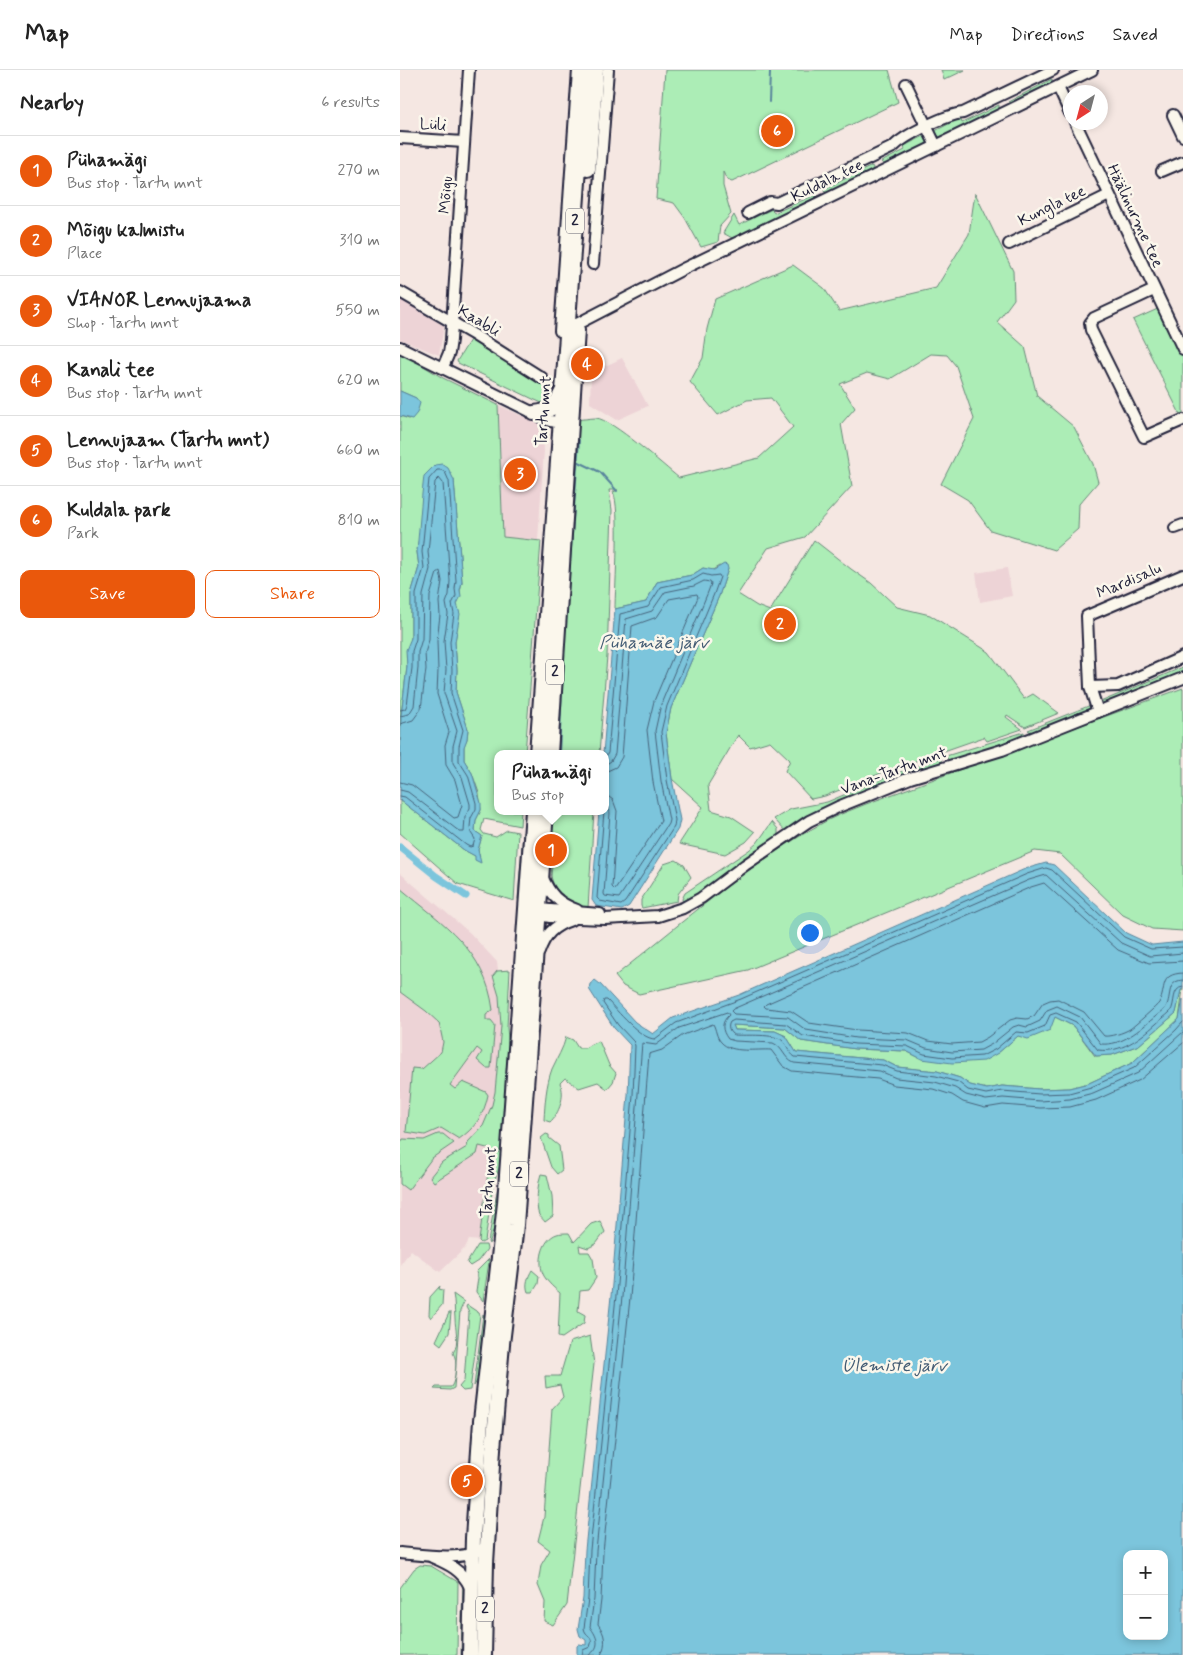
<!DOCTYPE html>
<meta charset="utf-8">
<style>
:root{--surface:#fff;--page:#f6f6f6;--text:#222;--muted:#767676;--line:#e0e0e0;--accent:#ea580c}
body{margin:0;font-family:Mynerve,sans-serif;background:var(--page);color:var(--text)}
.controls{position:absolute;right:15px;bottom:15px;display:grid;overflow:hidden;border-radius:10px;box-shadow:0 2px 8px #0003}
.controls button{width:45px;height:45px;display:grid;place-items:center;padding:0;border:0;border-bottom:1px solid var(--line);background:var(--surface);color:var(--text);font:25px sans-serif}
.compass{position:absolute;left:663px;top:15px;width:45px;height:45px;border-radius:50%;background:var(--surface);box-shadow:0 2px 8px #0003;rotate:216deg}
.you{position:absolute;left:409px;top:862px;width:18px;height:18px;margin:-12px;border:4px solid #fff;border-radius:50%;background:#1a73e8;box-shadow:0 0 0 8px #1a73e833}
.badge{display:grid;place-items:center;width:32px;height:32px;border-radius:50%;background:var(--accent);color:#fff;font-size:16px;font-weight:700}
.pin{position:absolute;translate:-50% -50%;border:2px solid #fff;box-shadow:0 1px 5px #0006}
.popup{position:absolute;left:94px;top:680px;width:115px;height:65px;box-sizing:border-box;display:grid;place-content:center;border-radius:10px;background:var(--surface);filter:drop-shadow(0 1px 4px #0005);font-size:16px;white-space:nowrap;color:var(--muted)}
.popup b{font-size:19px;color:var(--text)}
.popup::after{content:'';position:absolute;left:50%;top:100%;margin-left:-10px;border:10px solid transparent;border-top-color:var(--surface)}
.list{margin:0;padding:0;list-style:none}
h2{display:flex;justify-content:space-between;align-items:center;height:65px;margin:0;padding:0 20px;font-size:21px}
h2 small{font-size:16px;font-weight:400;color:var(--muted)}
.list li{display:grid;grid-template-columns:32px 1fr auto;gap:15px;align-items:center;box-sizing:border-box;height:70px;padding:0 20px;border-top:1px solid var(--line)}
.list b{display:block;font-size:19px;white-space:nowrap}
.list p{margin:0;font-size:16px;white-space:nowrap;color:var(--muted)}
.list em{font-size:16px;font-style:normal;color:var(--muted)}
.actions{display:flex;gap:10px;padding:15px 20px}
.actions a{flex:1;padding:11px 0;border:1px solid var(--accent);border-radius:10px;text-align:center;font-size:18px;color:var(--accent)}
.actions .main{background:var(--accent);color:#fff}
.map{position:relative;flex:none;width:783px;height:1585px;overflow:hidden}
header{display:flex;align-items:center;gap:30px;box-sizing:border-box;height:70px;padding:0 25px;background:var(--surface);border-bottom:1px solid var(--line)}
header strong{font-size:24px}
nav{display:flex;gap:28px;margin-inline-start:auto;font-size:18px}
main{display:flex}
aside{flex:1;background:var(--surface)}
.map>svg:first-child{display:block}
.built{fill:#edd3d6}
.green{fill:#acedb6;stroke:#678878}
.water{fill:#7cc5dc;stroke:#58849c;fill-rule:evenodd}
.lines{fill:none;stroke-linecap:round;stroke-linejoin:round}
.shore{stroke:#46637b;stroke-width:1}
.stream{stroke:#58849c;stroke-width:2}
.canal{stroke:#7cc5dc;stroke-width:7}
.minor-casing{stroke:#22223b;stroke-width:14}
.highway-casing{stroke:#22223b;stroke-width:18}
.minor{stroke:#fbf7ec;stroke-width:10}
.highway{stroke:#fbf7ec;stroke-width:14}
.labels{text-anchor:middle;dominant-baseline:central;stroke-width:5;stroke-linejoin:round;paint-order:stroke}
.shield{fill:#fbf7ec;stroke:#636270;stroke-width:1}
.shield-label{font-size:15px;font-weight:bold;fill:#22223b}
.street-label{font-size:16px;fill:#22223b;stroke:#fbf7ec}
.water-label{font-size:18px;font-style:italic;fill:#425b73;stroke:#fbf7ec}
</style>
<header>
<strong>Map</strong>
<nav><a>Map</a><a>Directions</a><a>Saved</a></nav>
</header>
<main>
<aside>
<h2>Nearby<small>6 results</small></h2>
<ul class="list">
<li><span class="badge">1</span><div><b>Pühamägi</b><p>Bus stop · Tartu mnt</p></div><em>270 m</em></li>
<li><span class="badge">2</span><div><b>Mõigu kalmistu</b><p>Place</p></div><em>310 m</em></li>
<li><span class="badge">3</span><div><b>VIANOR Lennujaama</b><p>Shop · Tartu mnt</p></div><em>550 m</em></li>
<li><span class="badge">4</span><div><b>Kanali tee</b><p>Bus stop · Tartu mnt</p></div><em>620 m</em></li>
<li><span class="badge">5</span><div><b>Lennujaam (Tartu mnt)</b><p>Bus stop · Tartu mnt</p></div><em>660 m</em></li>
<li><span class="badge">6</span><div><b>Kuldala park</b><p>Park</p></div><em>810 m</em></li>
</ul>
<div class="actions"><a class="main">Save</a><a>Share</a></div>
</aside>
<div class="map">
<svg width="783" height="1585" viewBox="0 0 783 1585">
<rect width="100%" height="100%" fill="#f5e7e2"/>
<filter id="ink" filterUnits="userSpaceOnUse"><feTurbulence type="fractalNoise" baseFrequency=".02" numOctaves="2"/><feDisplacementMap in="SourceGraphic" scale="10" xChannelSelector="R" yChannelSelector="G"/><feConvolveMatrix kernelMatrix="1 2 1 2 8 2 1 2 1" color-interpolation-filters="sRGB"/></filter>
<g filter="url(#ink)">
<g class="built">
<path d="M0 229 44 256 39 285 0 269Z"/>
<path d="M222 288 248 336 217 350 190 333 191 303Z"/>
<path d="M98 335 142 355 144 380 138 470 103 468Z"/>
<path d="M607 498 612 526 580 532 576 503Z"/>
<path d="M0 803 70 863 97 892 109 980 81 1171 69 1170 65 1178 40 1202 11 1180 0 1195Z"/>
</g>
<g class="green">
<path d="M265 0H489L498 32 332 112 327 110 323 102V116L331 144 320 156 318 172 301 177 285 148 274 133 256 129Z"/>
<path d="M541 0H565L544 10Z"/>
<path d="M652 9V14L612 34 608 32Z"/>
<path d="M599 35V40L540 68 535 61 560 48 562 53Z"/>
<path d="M526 65 528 70 527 74 484 95 481 92 505 80 504 76Z"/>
<path d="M472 96 473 98 472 101 426 123 421 115H424L426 118Z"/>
<path d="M575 123 613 201 614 229 597 252 625 277 637 326 674 357 693 394 698 412 679 434 678 459 654 480 590 460 568 430 541 414 574 349 556 296 547 285 531 284 490 309 467 303 440 314 455 338 441 354 452 416 405 467 368 478 338 524 357 536 370 541 414 470 451 499 471 513 497 537 530 545 589 582 624 629 633 624 659 643 625 657 607 645 606 647 622 659 587 671 584 667 481 703 425 726 411 729 385 701 390 690 370 671 350 677 338 665 308 715 311 740 331 746 355 762 346 772 325 784 279 774 303 737 272 709 266 663 271 638 319 526 328 499 319 496 311 501 303 498 292 505 257 512 246 532 215 539C215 518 221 436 213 422L218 420H209L212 440 207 586 199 684H156L176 349C183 350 189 348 196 348 212 349 264 396 279 408L359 388 393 357 371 328 347 330 318 345 290 312 303 288 307 259 315 229 393 195 424 218 439 241 536 218 569 164Z"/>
<path d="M417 124 416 127 334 169 323 163 334 145 339 155 372 139 374 143Z"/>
<path d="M760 238 783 286V345L781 346 733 250Z"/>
<path d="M70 270 142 311 146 312 152 310 151 324 147 331 142 333 135 330 58 293 57 291Z"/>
<path d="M0 283 7 286 43 308 98 335 103 467 141 471 125 684H97V741H121L120 756 84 749 81 760 84 764 96 767 107 760 118 762 114 831 58 814 0 763V730L64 780 75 786 80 788 78 780 82 766 75 761 76 750 81 740 79 723 72 703 64 690V676L67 669 68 659 56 622 57 600 55 572 59 543 57 534 62 512 54 410 18 472 17 482 19 497 11 524V569L7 581V597L1 646 0 688V346L9 349 16 328 0 321Z"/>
<path d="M150 400 152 401 133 684H129Z"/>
<path d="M783 597V604L702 636 698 633Z"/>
<path d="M783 618V861L752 859 723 845 660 784 635 781 348 900 239 924 223 916 215 906C282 853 353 790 428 750 440 744 454 739 466 734Z"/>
<path d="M691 635 690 640 634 664 628 660Z"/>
<path d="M624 662V667L572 686 549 691 546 686Z"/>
<path d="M541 688V691L537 695 386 762 374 749 391 739 427 732 491 705Z"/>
<path d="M152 741H194L188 838 161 829 163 825C156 820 153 815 151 806L155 764H151Z"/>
<path d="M372 752 378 759V767L300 824 283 834 282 829 285 823 349 780 357 773Z"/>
<path d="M123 762 126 763 120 832 118 829Z"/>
<path d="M276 790 284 795 291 807 278 824 277 831 242 838 241 836V830L264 794Z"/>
<path d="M0 818C44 855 85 879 93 940L86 945V950H91L95 955 91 998H86L77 990 82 982 77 978 50 1015 55 1019 63 1012 86 1022 88 1025C84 1045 75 1058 59 1069L41 1058 25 1065 6 1062 12 998 22 999 41 982 43 972 39 953 26 941 0 922Z"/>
<path d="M110 900 107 958 109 980 100 1095 93 1115 85 1171 81 1173 79 1171 91 1079 79 1076 77 1084 34 1112 30 1107 42 1092 67 1077 68 1072 83 1056 92 1035 95 1022 101 956 99 926 93 906 97 901Z"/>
<path d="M783 919 779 949 732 993 689 1013 669 1018 640 1019 602 1016 587 1019 570 1015 560 1008 537 1001 497 997 483 990 396 982 386 966 375 961 335 960 333 955 385 958 401 971 455 979 506 981 522 989 598 983 618 966 655 947 673 956 695 986 712 985 739 975 776 943 781 920Z"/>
<path d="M166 967 173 970 178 978H185L191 974 199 971 209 995 216 1003 213 1012 207 1019 198 1012 179 1018 165 1008 160 1013C166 1025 159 1044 150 1052L144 1050C145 1033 146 1015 152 999 157 988 163 979 166 967Z"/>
<path d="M38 1064H43L54 1073 32 1088 8 1120 0 1114V1074L3 1069 24 1070Z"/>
<path d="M146 1064 149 1065V1068L159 1076 162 1100 157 1104 151 1097 141 1068Z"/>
<path d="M102 1102 94 1158 89 1174 88 1172 100 1105Z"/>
<path d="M141 1104 147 1105 152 1126 153 1146 145 1152C143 1149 141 1148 139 1145 135 1136 138 1113 141 1104Z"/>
<path d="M200 1151 205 1162 196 1174 188 1178 179 1175 180 1182H189L193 1189 196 1208 188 1220 180 1221 178 1241 185 1245 184 1253 162 1268 158 1267 160 1223C154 1218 148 1213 144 1206 137 1193 142 1169 157 1164 160 1163 165 1163 169 1163L174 1172 191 1154Z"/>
<path d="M78 1175H86L87 1179 78 1191 70 1196 67 1193 68 1191Z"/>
<path d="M89 1189V1192L83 1231 76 1222 78 1208 76 1202Z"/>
<path d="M132 1200 139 1206 138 1214 133 1222H128C125 1214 128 1207 132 1200Z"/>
<path d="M40 1216 39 1219 43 1220 42 1235 31 1248 29 1245 30 1227Z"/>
<path d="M53 1224 64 1232 60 1241 54 1318 50 1320 34 1319 36 1317H51C56 1310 58 1289 53 1283 60 1272 55 1259 55 1248 54 1239 55 1233 53 1224Z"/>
<path d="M67 1235 79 1243 80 1245 70 1320 63 1321 59 1317 64 1311 69 1243 66 1237Z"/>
<path d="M49 1243H51L49 1263 41 1275 36 1271Z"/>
<path d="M83 1244 86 1250 79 1307 74 1316Z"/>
<path d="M190 1266 194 1294 167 1535 153 1555 144 1551 145 1532 138 1515 141 1495 150 1480 138 1471 144 1447 152 1339 163 1327 160 1315 146 1318 145 1306H160L170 1272Z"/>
<path d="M20 1495 31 1496 58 1512 57 1585H0V1518L14 1499Z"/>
<path d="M63 1510 65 1516 64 1585H61Z"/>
</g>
<g class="water">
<path d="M0 321 16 328 20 333 17 343 12 349 0 346Z"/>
<path d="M42 394 48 398 54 410 62 512 60 520 61 526 57 534 60 544 55 572 57 600 56 622 68 659 67 669 64 677V690L72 703 81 733V740L76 750 75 761 82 766 78 780 81 793 75 790V786L64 780 0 730 1 646 7 597 6 580 11 568V524L19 497 17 482 22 424 24 406 35 395Z"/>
<path d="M324 494 327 495 328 499 319 526 271 638 266 663 272 709 280 750 278 759 229 836 222 840 196 836 192 830 199 741H205V684H203L215 539 246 532 257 512 292 505 303 498 314 500Z"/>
<path d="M646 793 654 795 726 863 752 875 783 872V919L781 920 776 943 739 975 712 985 696 986 673 956 655 947 650 960 628 969 618 966 598 983 584 991 552 993 522 989 506 981 455 979 401 971 385 958 333 955 335 960 375 961 386 966 396 982 483 990 497 997 537 1001 560 1008 570 1015 587 1019 602 1016 640 1019 669 1018 689 1013 732 993 779 949 783 929V1585H177V1576L179 1574 186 1575V1570L180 1566 178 1559 183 1528 185 1480 211 1226 228 1025 230 975 214 958 189 919 190 914 195 910 200 914 235 952 253 964 273 948 339 925 625 799ZM727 1484H764V1566H727Z"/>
</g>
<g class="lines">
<g class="shore">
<path d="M0 640 5 639 7 635 12 598V581L16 569V524L24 498 22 482 29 409 37 400H41L45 402 49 411 56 511 55 519 56 526 52 534 54 544 50 572 52 600 51 623 63 660 59 676V691L68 705 76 733V739L71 748 70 757 71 763 75 769 73 776 70 777 66 775 5 727 0 726"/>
<path d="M0 646 9 644 14 636 18 598V582L22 569 23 525 30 499 28 482 35 412 39 408 43 413 50 511 49 525 46 533 48 544 44 571 46 600 44 623 57 661 53 676V693L62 707 70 734V738L65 747 64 762H60L8 722 0 720"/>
<path d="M0 654 13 650 21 639 26 599 25 583 29 570 30 526 37 503 40 501 42 511 39 532 40 545 37 571 38 600 37 624 49 662 45 675 46 695 55 710 62 735 58 747 54 748 12 715 0 712"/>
<path d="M205 695 211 691 215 684 226 549 252 541 265 522 294 516 304 511 310 512 311 514 308 522 261 634 255 661 261 711 269 750 268 754 219 828 205 826 204 824 210 743 209 737 205 732"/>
<path d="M205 702 216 697 222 687 232 556 257 547 269 529 297 524 298 527 254 631 247 660 253 712 261 751 215 820 212 817 217 741 213 730 205 724"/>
<path d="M204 741 197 828 200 831 221 835 225 832 274 757 275 750 267 710 261 662 267 636 314 524 320 507 319 505 311 506 303 504 293 510 261 517 248 537 220 544 208 683 205 688"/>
<path d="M783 883 750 886 721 873 646 805 629 810 333 939 331 941 334 944 388 947 406 960 456 968 507 970 526 978 552 982 581 980 592 974 613 957 619 955 627 957 640 951 647 940 657 936 680 947 701 974C722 976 739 960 755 947 758 944 764 941 766 937 772 926 766 911 783 910"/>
<path d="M783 891 749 893 718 880 644 813 631 817 366 934 364 936 366 938 391 941 409 953 457 960 508 963 528 971 552 974 579 972 588 967 610 950 617 948 627 949 634 946 643 933 650 930 658 929 684 942 704 966C711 967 723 963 730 959 734 956 757 936 759 933 767 919 758 904 783 903"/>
<path d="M783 917C771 918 776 934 770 942 766 946 760 950 756 954 739 969 721 983 698 980L676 952 656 943 650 945 645 956 628 963 616 962 596 979 582 986 552 988 524 984 507 976 455 974 403 966 386 954 334 950 330 952C327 957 329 963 334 965 346 966 375 963 383 971 388 976 389 983 395 987L482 995 497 1001 536 1006 558 1012 568 1020 586 1024 602 1021 640 1024 669 1023 691 1017 734 998 776 960 783 952"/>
<path d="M182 1585 183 1580 190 1577C195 1565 185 1567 184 1558L188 1529 190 1480 216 1226 233 1025 235 976 234 972 218 955 203 933 204 930H207C217 940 240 969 255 969L276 953 341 929 627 804 646 798 652 800 724 867 751 879 783 877"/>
<path d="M189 1585C202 1577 197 1566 190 1557L194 1529 196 1481 222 1227 242 973 256 975 279 958 327 942 329 945C321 952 321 960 328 969L335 971 373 973C383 977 384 989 394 993L480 1001 496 1008 535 1012 555 1018 566 1025 586 1030 603 1028 640 1031 670 1029 693 1023 738 1003 783 962"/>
<path d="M201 1585C207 1573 205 1564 198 1554L201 1530 203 1482 230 1228 249 984 262 980 283 965 313 954C316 959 316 967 321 972 331 984 357 979 371 980L383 996 392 1001 478 1009 494 1015 533 1019 552 1025 563 1032 585 1038 603 1035 640 1038 670 1037 696 1030 740 1010 783 973"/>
</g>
<g class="stream">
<path d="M369 32 370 2"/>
<path d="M177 391 200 402 217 421"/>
<path d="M159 684 164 573 179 370"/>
<path d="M120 824 125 763"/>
</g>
<path class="canal" d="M0 777 36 806 66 826"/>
<g class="minor-casing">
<g id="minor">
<path d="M506 14 536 76"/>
<path d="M658 17 670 43"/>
<path d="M773 45 783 66"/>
<path d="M675 52 783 279"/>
<path d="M0 68 64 72"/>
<path d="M762 101 783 92"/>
<path d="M348 143 370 132 377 133 493 77C505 65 545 45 563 43L653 0"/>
<path d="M609 174 709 125"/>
<path d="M193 194 208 0"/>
<path d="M754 220 694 248 690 253 691 260 744 367 783 350"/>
<path d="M0 222 74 265 142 308"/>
<path d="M177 254 285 198 692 0"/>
<path d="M160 261 178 0"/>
<path d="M0 277 150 351 166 353"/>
<path d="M43 297 49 283 51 270 69 0"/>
<path d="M775 458 783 455"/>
<path d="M690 617 718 616 783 587"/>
<path d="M698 642 690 617 687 546 783 505"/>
<path d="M142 806C150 825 158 833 177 840"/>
<path d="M132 840 138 839 200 844"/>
<path d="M134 844 150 847 205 849 258 846 283 838 301 828 345 795 409 751 438 737 510 708 602 680 783 608"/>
<path d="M139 882C145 865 153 856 171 850"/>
<path d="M0 1483C23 1485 71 1493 87 1475"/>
<path d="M32 1487C48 1494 62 1500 70 1517"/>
</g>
</g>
<g class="highway-casing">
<g id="highway">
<path d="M188 99 196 0"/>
<path d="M134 343C152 341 154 338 162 322"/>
<path d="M137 684 186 0"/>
<path d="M150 684 177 260"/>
<path d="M70 1585 73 1468 81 1351 105 1133 133 741"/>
<path d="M84 1585 86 1493 93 1379 102 1274 116 1155 146 741"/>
</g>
</g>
<use href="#minor" class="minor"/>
<use href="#highway" class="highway"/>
</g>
</g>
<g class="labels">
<g class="shield">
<rect x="166" y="138.5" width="18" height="25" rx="4"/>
<rect x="146" y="589.5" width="18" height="25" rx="4"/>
<rect x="110" y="1091.5" width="18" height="25" rx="4"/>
<rect x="76" y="1526.5" width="18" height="25" rx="4"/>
</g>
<g class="shield-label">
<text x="175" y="151">2</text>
<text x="155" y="602">2</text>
<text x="119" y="1104">2</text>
<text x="85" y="1539">2</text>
</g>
<g class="street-label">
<text transform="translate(33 55) rotate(3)">Lüli</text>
<text transform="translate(427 111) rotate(-26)">Kuldala tee</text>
<text transform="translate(46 125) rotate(-86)">Mõigu</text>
<text transform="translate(652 136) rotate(-26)">Kungla tee</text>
<text transform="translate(735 146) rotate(65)">Häälinurme tee</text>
<text transform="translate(79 251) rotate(30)">Kaabli</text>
<text transform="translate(144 341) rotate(-86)">Tartu mnt</text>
<text transform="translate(729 511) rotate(-23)">Mardisalu</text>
<text transform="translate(494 701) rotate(-20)">Vana-Tartu mnt</text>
<text transform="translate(89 1112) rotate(-86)">Tartu mnt</text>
</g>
<g class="water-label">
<text x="254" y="573">Pühamäe järv</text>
<text x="494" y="1296">Ülemiste järv</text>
</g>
</g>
</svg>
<div class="controls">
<button>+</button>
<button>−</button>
</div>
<svg class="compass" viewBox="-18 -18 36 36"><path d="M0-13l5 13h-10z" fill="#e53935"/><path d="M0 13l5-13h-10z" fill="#767676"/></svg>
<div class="you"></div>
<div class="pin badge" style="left:151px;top:780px">1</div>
<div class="popup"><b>Pühamägi</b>Bus stop</div>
<div class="pin badge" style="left:380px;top:554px">2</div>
<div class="pin badge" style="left:120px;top:404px">3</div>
<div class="pin badge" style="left:187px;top:294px">4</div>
<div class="pin badge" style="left:67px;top:1411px">5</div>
<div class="pin badge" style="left:377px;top:61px">6</div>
</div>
</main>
